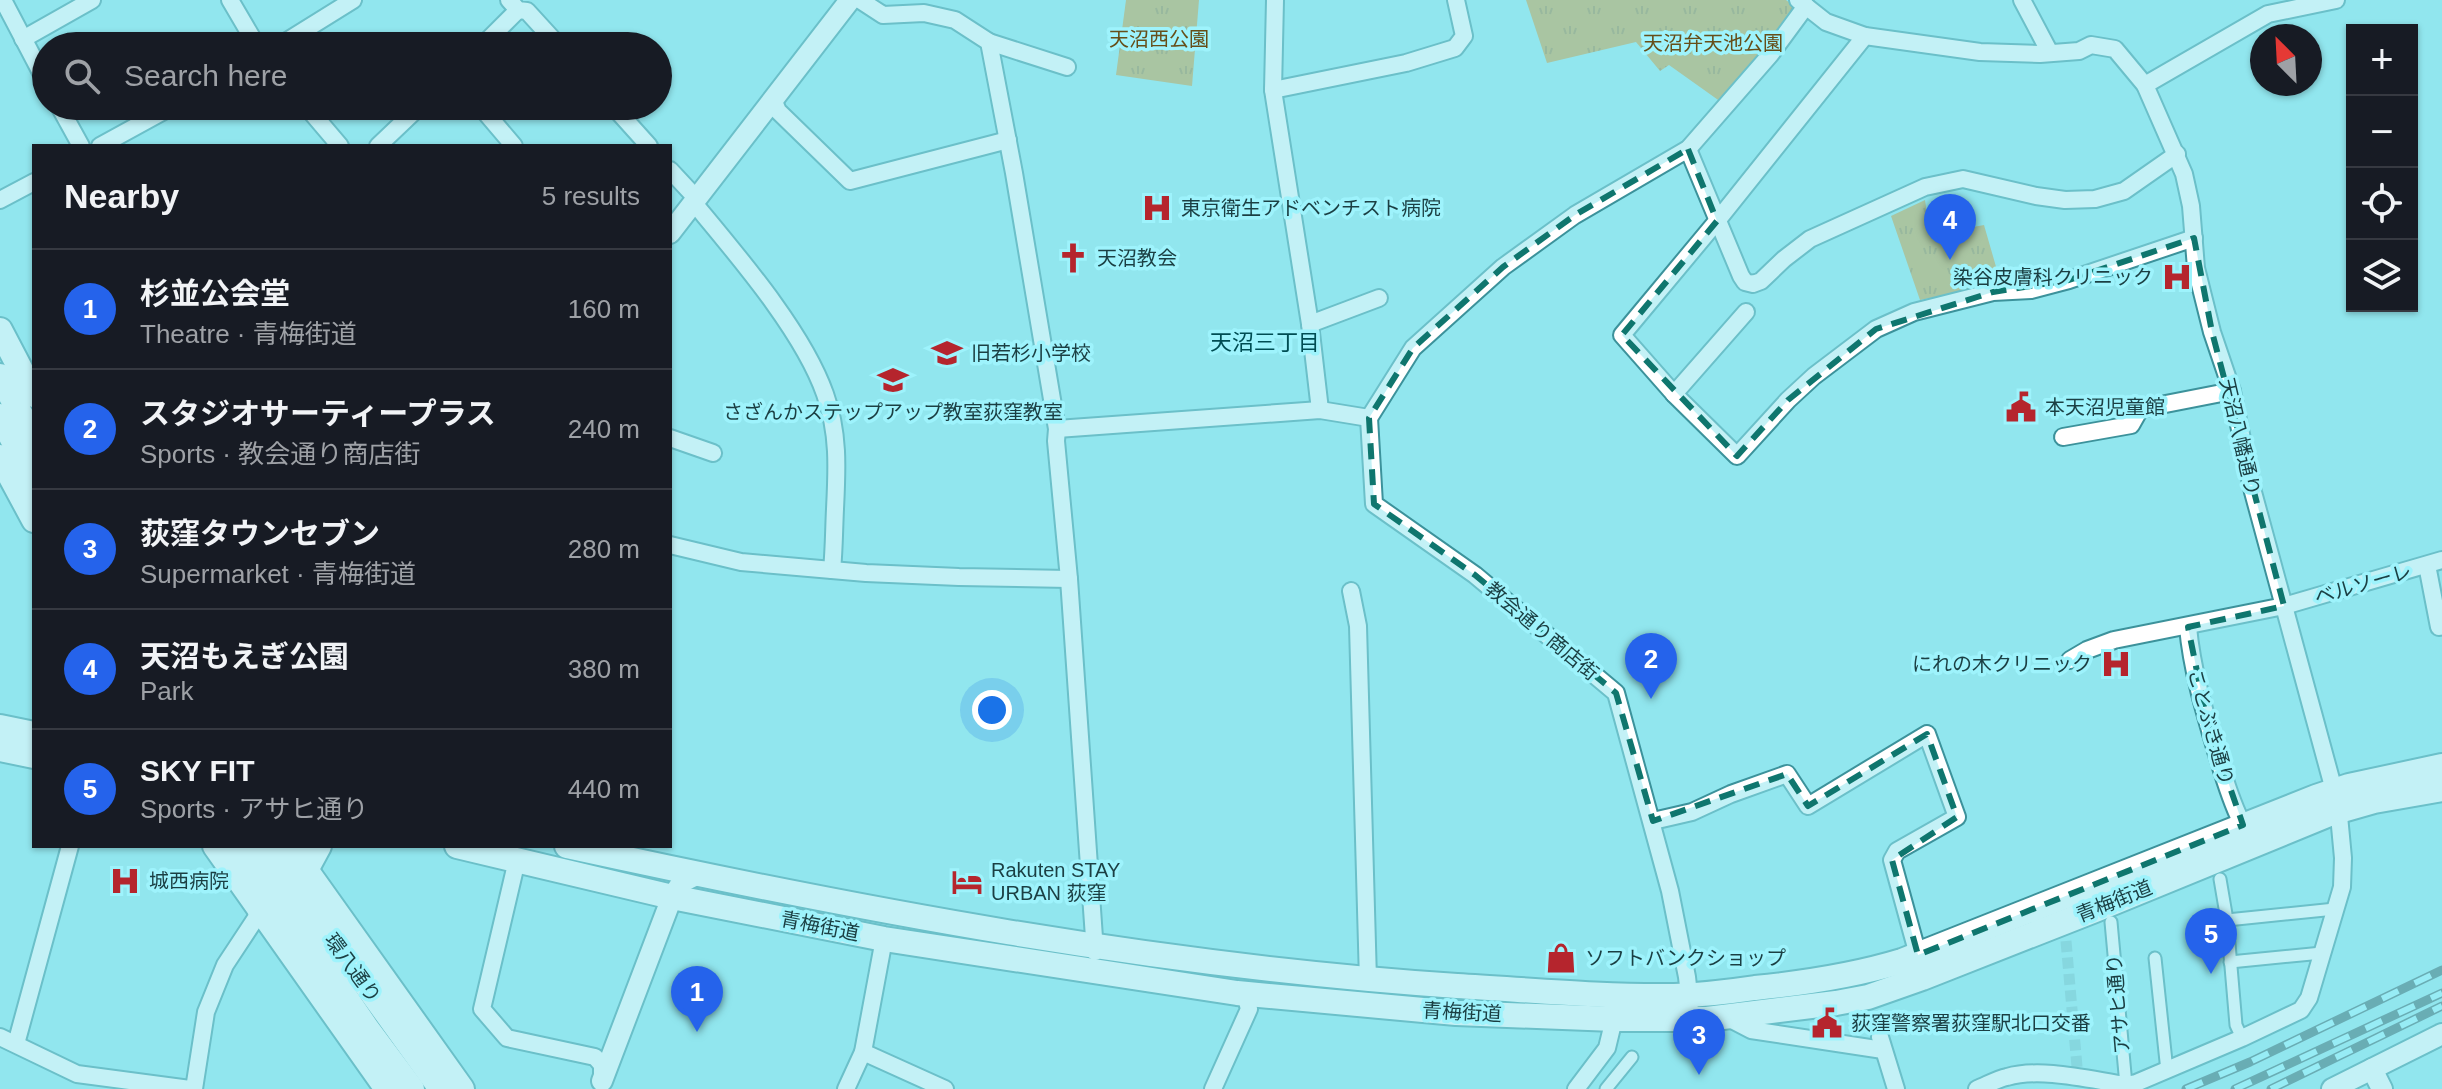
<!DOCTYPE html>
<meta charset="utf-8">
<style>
:root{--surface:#171b24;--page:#20242c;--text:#f1f3f6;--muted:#9ea1a6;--line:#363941;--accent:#2563eb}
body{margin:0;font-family:Helvetica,"Noto Sans JP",sans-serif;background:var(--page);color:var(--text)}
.controls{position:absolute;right:24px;top:24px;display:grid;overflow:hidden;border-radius:0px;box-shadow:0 2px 6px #0004}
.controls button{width:72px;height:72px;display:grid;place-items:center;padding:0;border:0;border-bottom:2px solid var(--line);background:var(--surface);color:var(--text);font:40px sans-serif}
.compass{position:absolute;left:2250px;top:24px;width:72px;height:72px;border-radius:50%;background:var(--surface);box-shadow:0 2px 6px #0004;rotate:336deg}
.you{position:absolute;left:992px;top:710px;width:28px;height:28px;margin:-20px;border:6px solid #fff;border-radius:50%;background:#1a73e8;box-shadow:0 0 0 12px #1a73e833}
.badge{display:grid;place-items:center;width:52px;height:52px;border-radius:50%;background:var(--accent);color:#fff;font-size:26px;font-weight:700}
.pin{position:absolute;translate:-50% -66px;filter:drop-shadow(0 2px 4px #0008)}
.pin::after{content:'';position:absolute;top:42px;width:28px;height:24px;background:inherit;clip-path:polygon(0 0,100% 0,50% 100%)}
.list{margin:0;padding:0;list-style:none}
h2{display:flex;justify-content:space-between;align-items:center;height:104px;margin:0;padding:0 32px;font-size:34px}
h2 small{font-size:26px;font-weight:400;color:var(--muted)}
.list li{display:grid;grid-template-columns:52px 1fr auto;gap:24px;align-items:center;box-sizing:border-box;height:120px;padding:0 32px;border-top:2px solid var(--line)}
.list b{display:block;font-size:30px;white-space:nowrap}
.list p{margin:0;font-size:26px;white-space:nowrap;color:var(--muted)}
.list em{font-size:26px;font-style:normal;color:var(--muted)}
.icon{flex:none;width:44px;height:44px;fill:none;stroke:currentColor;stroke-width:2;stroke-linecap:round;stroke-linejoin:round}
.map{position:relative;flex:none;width:2442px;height:1089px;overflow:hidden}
.search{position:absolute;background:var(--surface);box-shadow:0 2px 6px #0004;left:32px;top:32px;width:640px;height:88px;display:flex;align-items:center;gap:20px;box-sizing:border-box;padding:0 28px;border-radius:44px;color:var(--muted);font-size:30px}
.panel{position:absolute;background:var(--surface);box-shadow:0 2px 6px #0004;left:32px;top:144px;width:640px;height:704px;border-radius:0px}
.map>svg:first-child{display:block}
.grass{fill:url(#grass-tufts)}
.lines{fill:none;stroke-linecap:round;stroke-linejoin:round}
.pedestrian-tunnel{stroke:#79c5cc;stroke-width:11;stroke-dasharray:11 5.5;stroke-linecap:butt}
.pedestrian-casing{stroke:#3c929b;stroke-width:15}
.minor-casing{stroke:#3c929b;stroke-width:20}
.tertiary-casing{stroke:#3c929b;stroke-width:24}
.primary-casing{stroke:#3c929b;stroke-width:28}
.pedestrian{stroke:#fff;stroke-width:11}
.minor{stroke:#fff;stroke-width:16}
.tertiary{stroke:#fff;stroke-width:20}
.primary{stroke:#fff;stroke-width:24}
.rail-casing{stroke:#38686d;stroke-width:9}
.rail{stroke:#9ef3fc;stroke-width:6;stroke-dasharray:18;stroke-linecap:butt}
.marked{fill:none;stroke:#0f766e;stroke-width:6;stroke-dasharray:16 10;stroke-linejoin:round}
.labels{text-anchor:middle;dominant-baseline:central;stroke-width:7;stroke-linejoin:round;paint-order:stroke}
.park-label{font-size:20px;fill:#664e19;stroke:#9ef3fc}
.poi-label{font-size:20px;fill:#1b3f43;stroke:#9ef3fc;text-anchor:start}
.street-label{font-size:20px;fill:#1b3f43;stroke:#9ef3fc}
.neighbourhood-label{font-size:22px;fill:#004d53;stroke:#9ef3fc}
</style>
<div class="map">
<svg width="2442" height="1089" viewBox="0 0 2442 1089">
<defs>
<pattern id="grass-tufts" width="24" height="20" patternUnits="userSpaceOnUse" patternTransform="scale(2)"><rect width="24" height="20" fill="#c59d46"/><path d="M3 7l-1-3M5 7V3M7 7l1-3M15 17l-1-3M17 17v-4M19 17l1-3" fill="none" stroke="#9f813c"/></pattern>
</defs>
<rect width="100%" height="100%" fill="#91e6ee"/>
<g class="grass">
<path d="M1126 0H1199L1192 86 1116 75Z"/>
<path d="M1526 0H1786L1794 6 1776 34 1721 102 1669 65 1660 71 1636 42 1547 63Z"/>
<path d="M1925 200 1930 235 1984 225 2001 284 1920 300 1891 216Z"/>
</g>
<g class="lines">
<path class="pedestrian-tunnel" d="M2066 941 2078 1078"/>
<g class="pedestrian-casing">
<g id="pedestrian">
<path d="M2220 879 2227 920 2236 1025 2242 1038"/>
<path d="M2227 920 2335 909"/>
<path d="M2111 922 2126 1085"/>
<path d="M2155 958 2167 1071"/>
<path d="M2230 962 2322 953"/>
<path d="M1606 1089 1632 1057"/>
</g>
</g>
<g class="minor-casing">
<g id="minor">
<path d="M3 0 46 82"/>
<path d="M230 0 257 46"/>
<path d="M509 0 518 10 527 11 559 46"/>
<path d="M860 0 883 15 924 13 955 20 989 42 1014 173 1057 429 1056 441 1069 579 1095 952"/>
<path d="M1275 0 1273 90 1310 324 1320 410"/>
<path d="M1798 0 1826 22 1865 36 1980 52 2040 54 2079 51 2091 45 2115 49 2145 85 2184 174 2191 206 2196 268 2212 332 2232 391 2253 492 2338 805 2343 858 2342 887 2309 998 2301 1010 2242 1038 2136 1083 2126 1085C2091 1080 2041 1067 2007 1077 1997 1079 1987 1085 1977 1089"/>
<path d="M2022 0 2050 53"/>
<path d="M1865 36 1717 221 1622 335 1674 394 1737 456 1788 400 1814 376 1876 329 1914 312 1993 292 2031 290 2069 280 2194 238"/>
<path d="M23 39 92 0"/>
<path d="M989 42 1067 67"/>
<path d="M279 46 353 0"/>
<path d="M482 46 518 10"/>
<path d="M2145 85 2268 14 2336 0"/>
<path d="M1273 90 1406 63 1455 48 1464 36 1456 0"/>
<path d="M773 99 778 111 850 181 1008 140"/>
<path d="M59 106 81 146"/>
<path d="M306 106 340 146"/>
<path d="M480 106 514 146"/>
<path d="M613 106 649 146"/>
<path d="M100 146 173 106"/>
<path d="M378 146 420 106"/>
<path d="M1688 149 1741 276 1745 282 1753 284 1761 281 1784 259 1810 239 1925 187 1963 179 2036 196 2065 200 2095 199 2124 191 2177 154"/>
<path d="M670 170 697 199"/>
<path d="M0 200 34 182"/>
<path d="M694 203C737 255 803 331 825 394 839 433 837 469 835 509 834 529 834 550 832 570"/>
<path d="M1310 324 1379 298"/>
<path d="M1674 394 1746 312"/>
<path d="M1369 418 1374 504 1475 575 1616 693 1670 891 1687 977 1690 1004"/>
<path d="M1369 418 1413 348 1503 267 1575 215 1688 149 1770 55 1806 6"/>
<path d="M1057 429 1320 410 1369 418"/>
<path d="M2063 437 2131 425 2140 409 2232 391"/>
<path d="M670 438 713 453"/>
<path d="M670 545 741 562 866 573 959 577 1069 579"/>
<path d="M2427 565 2439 627"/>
<path d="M1351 591 1358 626 1368 980"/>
<path d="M2188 627C2192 672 2206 717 2219 761 2226 783 2232 805 2243 825"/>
<path d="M2070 660 2087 650 2114 640 2284 606 2442 560"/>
<path d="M1653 821 1692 812 1731 794 1787 774 1808 806 1927 734 1957 817 1897 851 1892 860 1918 955"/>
<path d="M517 860 482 1009 507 1038 595 1057 602 1065V1079"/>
<path d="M1726 1017 1751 1030 1883 1050"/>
<path d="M0 1037 77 1074 190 1089"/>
<path d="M1880 1037 1896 1089"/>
<path d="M16 1044 70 846"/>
<path d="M863 1052 945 1089"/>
<path d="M194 1089 206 1012 225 965 256 918 257 910 254 901"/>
<path d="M846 1089 863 1052 884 939"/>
<path d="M1213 1089 1249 1009 1246 998 1237 993"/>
<path d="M1576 1089 1607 1048 1614 1019"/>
</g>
</g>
<g class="tertiary-casing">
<g id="tertiary">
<path d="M670 233 850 0"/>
<path d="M2372 1069 2382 1089"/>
<path d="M602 1081 672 897 682 882 698 874"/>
<path d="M2332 1089 2442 1034"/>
</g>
</g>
<g class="primary-casing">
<g id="primary">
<path d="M0 330 34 395"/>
<path d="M0 376 34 439"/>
<path d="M0 416 34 480"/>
<path d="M0 457 34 520"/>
<path d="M0 727 34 734"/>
<path d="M0 749 34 756"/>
<path d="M215 846 387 1089"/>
<path d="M242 846 368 1030 412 1089"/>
<path d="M266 846 441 1089"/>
<path d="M289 846 462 1089"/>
<path d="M457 846 672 897 884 939 1237 993 1456 1013 1614 1019H1707L1836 1003 1868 997 1922 978 2095 910 2332 813 2374 801 2442 789"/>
<path d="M567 846C861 910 1157 966 1457 986 1529 990 1602 997 1674 996 1701 995 1728 992 1755 988 1805 983 1853 976 1902 961L2316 797 2349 786 2442 766"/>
<path d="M306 870 319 846"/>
</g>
</g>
<use href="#pedestrian" class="pedestrian"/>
<use href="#minor" class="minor"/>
<use href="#tertiary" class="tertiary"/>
<use href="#primary" class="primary"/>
<g class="rail-casing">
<g id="rail">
<path d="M2186 1089 2250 1062 2442 970"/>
<path d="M2235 1089 2442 993"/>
<path d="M2271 1089 2442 1006"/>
</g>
</g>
<use href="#rail" class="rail"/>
</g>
<path d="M0 0H2442V1089H0ZM1688 149 1717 221 1622 335 1737 456 1788 400 1876 329 1993 292 2069 280 2194 238 2212 332 2284 606 2188 627 2207 721 2243 825 1918 955 1892 860 1957 817 1927 734 1808 806 1787 774 1653 821 1616 693 1475 575 1374 504 1369 418 1413 348 1503 267 1575 215Z" fill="#91e6ee" fill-opacity=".55" fill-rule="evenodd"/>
<path class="marked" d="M1688 149 1717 221 1622 335 1737 456 1788 400 1876 329 1993 292 2069 280 2194 238 2212 332 2284 606 2188 627 2207 721 2243 825 1918 955 1892 860 1957 817 1927 734 1808 806 1787 774 1653 821 1616 693 1475 575 1374 504 1369 418 1413 348 1503 267 1575 215Z"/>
<defs>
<g id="hospital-bare" transform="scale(2.4)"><path d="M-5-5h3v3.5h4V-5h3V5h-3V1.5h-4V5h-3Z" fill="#b5252d" stroke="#9ef3fc" stroke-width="2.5" paint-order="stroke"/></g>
<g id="church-bare" transform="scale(2.4)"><path d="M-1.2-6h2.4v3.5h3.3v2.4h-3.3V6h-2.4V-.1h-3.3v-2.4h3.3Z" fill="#b5252d" stroke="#9ef3fc" stroke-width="2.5" paint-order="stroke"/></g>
<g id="school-bare" transform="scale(2.4)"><path d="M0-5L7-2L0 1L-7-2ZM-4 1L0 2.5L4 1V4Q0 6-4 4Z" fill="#b5252d" stroke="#9ef3fc" stroke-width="2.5" paint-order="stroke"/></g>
<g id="civic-bare" transform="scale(2.4)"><path d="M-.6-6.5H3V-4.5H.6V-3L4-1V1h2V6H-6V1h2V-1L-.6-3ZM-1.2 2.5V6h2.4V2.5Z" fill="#b5252d" stroke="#9ef3fc" stroke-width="2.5" paint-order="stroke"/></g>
<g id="hotel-bare" transform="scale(2.4)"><path d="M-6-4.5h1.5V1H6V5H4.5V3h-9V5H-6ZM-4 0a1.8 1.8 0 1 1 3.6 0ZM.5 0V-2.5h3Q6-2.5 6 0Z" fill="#b5252d" stroke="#9ef3fc" stroke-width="2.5" paint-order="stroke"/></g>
<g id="shop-bare" transform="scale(2.4)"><path d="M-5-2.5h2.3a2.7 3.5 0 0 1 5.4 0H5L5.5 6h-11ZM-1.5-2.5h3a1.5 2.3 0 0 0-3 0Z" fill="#b5252d" stroke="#9ef3fc" stroke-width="2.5" paint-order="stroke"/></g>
</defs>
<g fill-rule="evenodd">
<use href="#hospital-bare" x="1157" y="208"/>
<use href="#church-bare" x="1073" y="258"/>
<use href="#hospital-bare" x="2177" y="277"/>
<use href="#school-bare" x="947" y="353"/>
<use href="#school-bare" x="893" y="380"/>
<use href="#civic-bare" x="2021" y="407"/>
<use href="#hospital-bare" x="2116" y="664"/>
<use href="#hospital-bare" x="125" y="881"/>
<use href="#hotel-bare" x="967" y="882"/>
<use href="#shop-bare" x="1561" y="958"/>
<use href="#civic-bare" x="1827" y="1023"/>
</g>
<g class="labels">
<g class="park-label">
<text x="1159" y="39">天沼西公園</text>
<text x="1713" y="43">天沼弁天池公園</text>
</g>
<g class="poi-label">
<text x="1181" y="208">東京衛生アドベンチスト病院</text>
<text x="1097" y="258">天沼教会</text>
<text x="2153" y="277" text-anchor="end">染谷皮膚科クリニック</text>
<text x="971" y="353">旧若杉小学校</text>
<text x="2045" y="407">本天沼児童館</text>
<text x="893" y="412" text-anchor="middle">さざんかステップアップ教室荻窪教室</text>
<text x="2092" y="664" text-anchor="end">にれの木クリニック</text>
<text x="991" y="870">Rakuten STAY<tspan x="991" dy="23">URBAN 荻窪</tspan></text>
<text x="149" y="881">城西病院</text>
<text x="1585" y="958">ソフトバンクショップ</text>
<text x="1851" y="1023">荻窪警察署荻窪駅北口交番</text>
</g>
<g class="street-label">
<text transform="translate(2240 437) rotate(77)">天沼八幡通り</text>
<text transform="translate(2363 584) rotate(-16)">ベルソーレ</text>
<text transform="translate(1542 631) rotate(40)">教会通り商店街</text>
<text transform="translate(2211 727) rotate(74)">ことぶき通り</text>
<text transform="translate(2114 901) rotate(-22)">青梅街道</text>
<text transform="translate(820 926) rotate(11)">青梅街道</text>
<text transform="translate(353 968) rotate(54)">環八通り</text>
<text transform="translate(2118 1004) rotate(-95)">アサヒ通り</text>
<text transform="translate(1462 1012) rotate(3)">青梅街道</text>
</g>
<g class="neighbourhood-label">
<text x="1265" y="342">天沼三丁目</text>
</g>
</g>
</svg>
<div class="controls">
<button>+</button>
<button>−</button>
<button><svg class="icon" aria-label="locate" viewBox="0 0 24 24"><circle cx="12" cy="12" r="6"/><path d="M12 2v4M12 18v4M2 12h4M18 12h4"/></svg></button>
<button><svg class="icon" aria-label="layers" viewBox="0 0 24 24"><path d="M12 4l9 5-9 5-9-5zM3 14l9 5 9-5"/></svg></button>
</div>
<svg class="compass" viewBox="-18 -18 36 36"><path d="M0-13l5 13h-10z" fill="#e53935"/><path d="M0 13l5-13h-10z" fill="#9ea1a6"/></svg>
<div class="you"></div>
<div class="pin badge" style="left:697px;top:1032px">1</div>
<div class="pin badge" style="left:1651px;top:699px">2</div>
<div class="pin badge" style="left:1699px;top:1075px">3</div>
<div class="pin badge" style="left:1950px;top:260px">4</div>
<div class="pin badge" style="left:2211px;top:974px">5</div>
<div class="search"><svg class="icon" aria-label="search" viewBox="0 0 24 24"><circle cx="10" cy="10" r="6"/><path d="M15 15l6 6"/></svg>Search here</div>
<section class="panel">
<h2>Nearby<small>5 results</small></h2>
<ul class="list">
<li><span class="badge">1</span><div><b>杉並公会堂</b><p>Theatre · 青梅街道</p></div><em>160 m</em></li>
<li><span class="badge">2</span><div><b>スタジオサーティープラス</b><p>Sports · 教会通り商店街</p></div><em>240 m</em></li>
<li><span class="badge">3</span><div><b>荻窪タウンセブン</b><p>Supermarket · 青梅街道</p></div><em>280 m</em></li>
<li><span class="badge">4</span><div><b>天沼もえぎ公園</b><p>Park</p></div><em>380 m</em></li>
<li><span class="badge">5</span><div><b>SKY FIT</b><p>Sports · アサヒ通り</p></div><em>440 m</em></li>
</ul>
</section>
</div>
